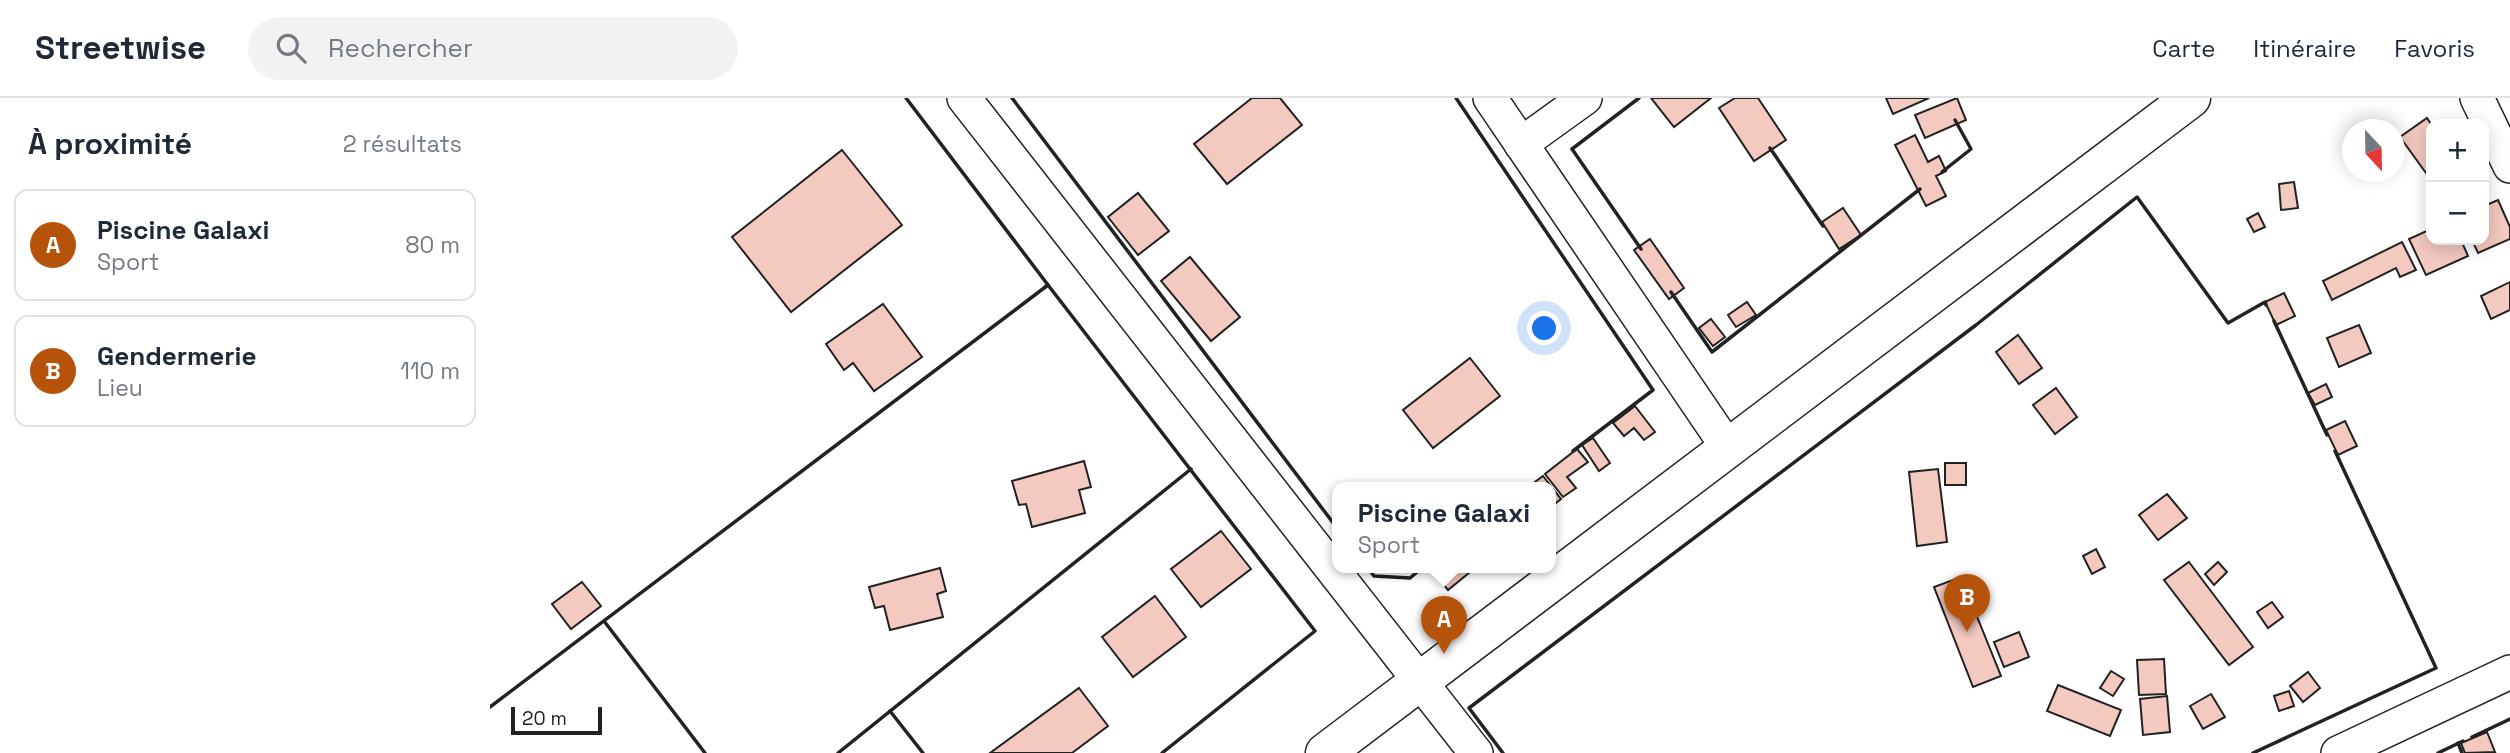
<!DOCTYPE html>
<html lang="fr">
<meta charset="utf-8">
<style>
:root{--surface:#fff;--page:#f2f2f3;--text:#1f2937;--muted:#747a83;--line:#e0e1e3;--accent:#b45309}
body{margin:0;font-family:"Space Grotesk",sans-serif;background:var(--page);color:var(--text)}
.controls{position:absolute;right:21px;top:21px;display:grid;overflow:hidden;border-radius:14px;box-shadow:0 4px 18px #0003}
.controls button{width:63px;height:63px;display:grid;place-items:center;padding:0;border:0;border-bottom:2px solid var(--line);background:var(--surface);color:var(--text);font:35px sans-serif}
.compass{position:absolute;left:1852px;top:21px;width:63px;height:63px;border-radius:50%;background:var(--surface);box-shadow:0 4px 18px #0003;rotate:158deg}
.scale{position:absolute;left:21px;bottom:18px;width:91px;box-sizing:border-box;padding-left:7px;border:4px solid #222;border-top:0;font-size:19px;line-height:24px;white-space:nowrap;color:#222;-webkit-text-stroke:5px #fff;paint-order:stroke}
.you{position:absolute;left:1055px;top:231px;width:24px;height:24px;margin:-18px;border:5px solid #fff;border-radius:50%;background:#1a73e8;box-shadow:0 0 0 10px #1a73e833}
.badge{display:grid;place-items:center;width:46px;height:46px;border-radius:50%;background:var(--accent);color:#fff;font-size:23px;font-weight:700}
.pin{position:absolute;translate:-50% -58px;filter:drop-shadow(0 2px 4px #0008)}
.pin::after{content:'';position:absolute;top:37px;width:24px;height:21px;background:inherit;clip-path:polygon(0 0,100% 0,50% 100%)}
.popup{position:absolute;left:842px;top:384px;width:224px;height:91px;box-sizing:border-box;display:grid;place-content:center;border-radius:14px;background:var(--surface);filter:drop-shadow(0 2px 5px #0005);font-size:23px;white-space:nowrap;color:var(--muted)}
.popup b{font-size:26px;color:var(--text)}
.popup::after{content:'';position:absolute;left:50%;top:100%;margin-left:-14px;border:14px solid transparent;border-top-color:var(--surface)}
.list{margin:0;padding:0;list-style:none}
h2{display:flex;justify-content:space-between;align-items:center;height:91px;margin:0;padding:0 28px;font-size:30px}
h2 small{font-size:23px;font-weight:400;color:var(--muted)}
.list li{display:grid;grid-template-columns:46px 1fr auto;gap:21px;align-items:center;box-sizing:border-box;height:112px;margin:0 14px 14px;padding:0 14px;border:2px solid var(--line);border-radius:14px}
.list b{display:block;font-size:26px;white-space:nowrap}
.list p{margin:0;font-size:23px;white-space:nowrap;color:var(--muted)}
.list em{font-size:23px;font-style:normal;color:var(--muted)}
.icon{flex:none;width:38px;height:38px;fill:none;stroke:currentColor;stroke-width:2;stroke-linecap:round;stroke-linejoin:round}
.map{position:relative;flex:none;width:2020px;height:655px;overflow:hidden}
header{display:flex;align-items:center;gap:42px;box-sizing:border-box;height:98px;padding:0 35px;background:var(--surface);border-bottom:2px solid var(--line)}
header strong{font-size:33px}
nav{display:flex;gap:38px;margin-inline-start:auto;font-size:24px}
.search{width:490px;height:63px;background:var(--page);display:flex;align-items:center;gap:18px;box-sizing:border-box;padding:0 24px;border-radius:38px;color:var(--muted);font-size:26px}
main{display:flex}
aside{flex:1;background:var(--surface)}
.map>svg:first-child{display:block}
.building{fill:#f3c9c0;stroke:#222;stroke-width:2}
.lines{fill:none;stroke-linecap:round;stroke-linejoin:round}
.minor-casing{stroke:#222;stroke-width:36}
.major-casing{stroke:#222;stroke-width:41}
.minor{stroke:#fff;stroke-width:33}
.major{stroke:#fff;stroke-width:38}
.wall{stroke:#222;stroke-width:3.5}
</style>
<header>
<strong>Streetwise</strong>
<div class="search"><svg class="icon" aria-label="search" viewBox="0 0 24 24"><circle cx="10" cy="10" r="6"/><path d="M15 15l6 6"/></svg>Rechercher</div>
<nav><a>Carte</a><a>Itinéraire</a><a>Favoris</a></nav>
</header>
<main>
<aside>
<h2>À proximité<small>2 résultats</small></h2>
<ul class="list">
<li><span class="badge">A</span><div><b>Piscine Galaxi</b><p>Sport</p></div><em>80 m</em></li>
<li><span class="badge">B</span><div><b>Gendermerie</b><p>Lieu</p></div><em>110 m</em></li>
</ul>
</aside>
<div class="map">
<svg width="2020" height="655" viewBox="0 0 2020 655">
<rect width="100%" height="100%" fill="#fff"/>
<g class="building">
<path d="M762 0H790L812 27 737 86 704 46Z"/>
<path d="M1161 0H1221L1184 29Z"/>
<path d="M1245 0H1268L1296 42 1264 63 1229 10Z"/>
<path d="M1396 0H1439L1403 16Z"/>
<path d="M1467 0 1476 22 1435 40 1425 17Z"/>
<path d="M1937 20 1941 26V82L1910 39Z"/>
<path d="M1425 37 1438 64 1449 58 1456 73 1446 78 1456 98 1436 108 1405 47Z"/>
<path d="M352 52 412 127 301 214 242 139Z"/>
<path d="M1804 84 1808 110 1791 112 1789 86Z"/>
<path d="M648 95 679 133 648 157 618 119Z"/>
<path d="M2008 102 2020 129V141L1988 155 1982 142H1994V108Z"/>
<path d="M1353 110 1371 137 1349 151 1332 124Z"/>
<path d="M1768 115 1775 129 1764 134 1757 121Z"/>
<path d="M1941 131V142H1971L1978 158 1936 177 1919 141Z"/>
<path d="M1160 141 1194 190 1179 201 1144 152Z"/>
<path d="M1912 144 1926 172 1910 179 1906 170 1842 202 1833 183Z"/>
<path d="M700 159 750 219 721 243 671 183Z"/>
<path d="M2020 184V212L2001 221 1991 198Z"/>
<path d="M1794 195 1805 218 1786 227 1775 204Z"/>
<path d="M1257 204 1266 217 1246 229 1238 217Z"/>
<path d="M393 206 432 259 384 293 363 265 354 272 336 246Z"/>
<path d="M1221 221 1235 239 1223 248 1209 230Z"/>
<path d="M1869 227 1881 255 1849 269 1837 240Z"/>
<path d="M1528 237 1552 270 1529 286 1506 254Z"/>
<path d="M980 260 1010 298 943 350 913 312Z"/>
<path d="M1836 286 1842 299 1825 307 1818 295Z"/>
<path d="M1566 290 1587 319 1565 336 1543 307Z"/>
<path d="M1145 308 1165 334 1154 342 1144 330 1134 338 1123 325Z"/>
<path d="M1855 323 1867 348 1848 357 1836 332Z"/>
<path d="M1103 340 1120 365 1109 373 1092 347Z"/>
<path d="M1087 351 1098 364 1077 379 1086 390 1073 399 1055 376Z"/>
<path d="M594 363 601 389 589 392 595 415 542 429 536 406 529 407 522 383Z"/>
<rect x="1455" y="365" width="21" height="22"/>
<path d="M1448 371 1457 444 1427 448 1419 374Z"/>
<path d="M1053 378 1071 401 1061 409V390H1037Z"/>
<path d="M1677 396 1697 420 1668 442 1649 417Z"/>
<path d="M731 433 761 471 711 509 681 471Z"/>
<path d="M1606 451 1615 469 1602 476 1593 458Z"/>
<path d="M1699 464 1763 549 1739 567 1674 482Z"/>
<path d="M1728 464 1737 474 1724 487 1715 476Z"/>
<path d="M450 470 456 493 447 496 453 519 400 532 394 508 385 510 379 489Z"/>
<path d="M940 470H985L958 492Z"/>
<path d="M1471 479 1511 578 1483 589 1444 489Z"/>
<path d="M92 484 111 508 81 531 62 506Z"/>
<path d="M665 498 696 539 643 579 612 539Z"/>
<path d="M1782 504 1793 519 1778 530 1767 514Z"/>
<path d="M1529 534 1539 559 1514 569 1504 544Z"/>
<path d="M1674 561 1676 596 1649 597 1647 562Z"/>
<path d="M1621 573 1634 581 1623 598 1610 590Z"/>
<path d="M1818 574 1830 590 1813 604 1800 588Z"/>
<path d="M1568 587 1631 612 1620 638 1557 613Z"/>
<path d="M589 590 618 628 582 655H500Z"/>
<path d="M1799 593 1804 608 1789 613 1784 598Z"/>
<path d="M1721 596 1735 619 1713 631 1700 608Z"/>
<path d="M1677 598 1680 634 1653 637 1650 601Z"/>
<path d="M1997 634 2005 654 1975 655 1971 645Z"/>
</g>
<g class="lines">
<g class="minor-casing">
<g id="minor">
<path d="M474 0 986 655"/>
<path d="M1000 0 1238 350"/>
<path d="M1987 0 2020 68"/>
<path d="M1031 46 1095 0"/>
<path d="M1848 655 2020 574"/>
</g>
</g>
<g class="major-casing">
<path id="major" d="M835 655 1701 0"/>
</g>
<use href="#minor" class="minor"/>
<use href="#major" class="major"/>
<g class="wall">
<path d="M416 0 558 187 555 189"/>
<path d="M522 0 847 430"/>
<path d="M966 0 1163 292 1083 353"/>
<path d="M1149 0 1082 51 1151 151"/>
<path d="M1280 50 1333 128"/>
<path d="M1452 74 1481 51 1465 22"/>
<path d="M1181 194 1222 254 1430 91"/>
<path d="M1784 223 1837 337"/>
<path d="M878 470 884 478 920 480 932 470"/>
<path d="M114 523 215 655"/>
<path d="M0 609 558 187 825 533 672 655"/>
<path d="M400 613 433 655"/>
<path d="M1982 639 2020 621"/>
<path d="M1968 645 1972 655"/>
<path d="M348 655 701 371"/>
<path d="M1013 655 979 610 1486 227 1647 99 1738 225 1775 204 1776 207"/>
<path d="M1763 655 1946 570 1845 353"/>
<path d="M1948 655 1973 643"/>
</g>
</g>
</svg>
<div class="controls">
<button>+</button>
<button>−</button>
</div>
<svg class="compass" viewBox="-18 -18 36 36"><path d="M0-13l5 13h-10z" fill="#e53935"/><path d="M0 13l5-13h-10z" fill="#747a83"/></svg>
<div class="scale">20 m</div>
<div class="you"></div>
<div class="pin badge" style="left:954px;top:556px">A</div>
<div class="popup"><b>Piscine Galaxi</b>Sport</div>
<div class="pin badge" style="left:1477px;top:534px">B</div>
</div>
</main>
